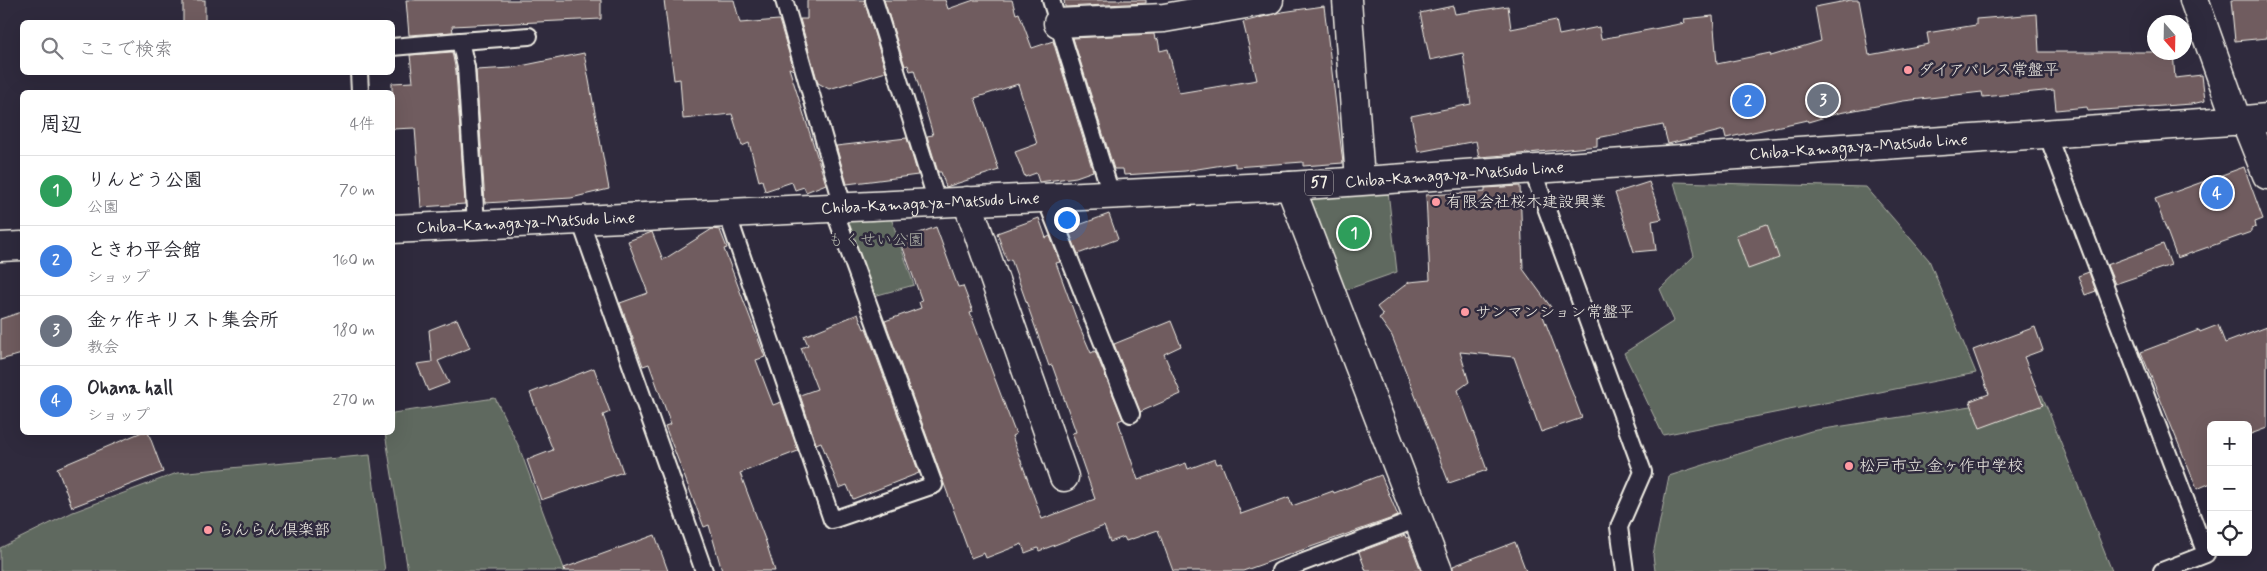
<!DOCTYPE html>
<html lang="ja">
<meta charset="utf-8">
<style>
:root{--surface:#fff;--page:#f7f7f7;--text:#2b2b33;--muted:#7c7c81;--line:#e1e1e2;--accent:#8a5d65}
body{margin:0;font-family:Mynerve,"Klee One",sans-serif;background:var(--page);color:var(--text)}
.controls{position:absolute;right:15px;bottom:15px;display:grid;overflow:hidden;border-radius:8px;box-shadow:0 5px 20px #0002}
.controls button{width:45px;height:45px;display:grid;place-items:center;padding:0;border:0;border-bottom:1px solid var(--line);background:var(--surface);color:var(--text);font:25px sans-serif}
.compass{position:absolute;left:2147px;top:15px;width:45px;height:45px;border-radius:50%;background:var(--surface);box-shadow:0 5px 20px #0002;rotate:160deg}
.you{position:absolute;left:1066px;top:219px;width:18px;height:18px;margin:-12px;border:4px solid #fff;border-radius:50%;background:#1a73e8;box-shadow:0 0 0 8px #1a73e833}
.badge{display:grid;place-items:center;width:32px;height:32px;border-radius:50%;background:var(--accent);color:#fff;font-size:16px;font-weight:700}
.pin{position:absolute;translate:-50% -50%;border:2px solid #fff;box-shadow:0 1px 5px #0006}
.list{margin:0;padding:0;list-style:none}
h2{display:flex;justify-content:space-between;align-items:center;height:65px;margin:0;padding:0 20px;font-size:21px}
h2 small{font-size:16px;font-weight:400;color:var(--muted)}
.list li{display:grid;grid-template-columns:32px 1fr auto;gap:15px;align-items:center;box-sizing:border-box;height:70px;padding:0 20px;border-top:1px solid var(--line)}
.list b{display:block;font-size:19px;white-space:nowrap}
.list p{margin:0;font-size:16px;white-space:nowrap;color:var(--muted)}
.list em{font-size:16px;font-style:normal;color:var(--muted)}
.icon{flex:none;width:28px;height:28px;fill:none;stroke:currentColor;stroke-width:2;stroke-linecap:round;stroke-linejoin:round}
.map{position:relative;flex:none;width:2267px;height:571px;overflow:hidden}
.search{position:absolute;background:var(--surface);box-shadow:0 5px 20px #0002;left:20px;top:20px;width:375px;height:55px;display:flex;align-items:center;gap:12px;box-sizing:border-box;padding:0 18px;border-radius:8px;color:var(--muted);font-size:19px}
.panel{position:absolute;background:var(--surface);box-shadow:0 5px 20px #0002;left:20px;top:90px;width:375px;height:345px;border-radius:8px}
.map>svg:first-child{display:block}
.green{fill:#5f695e;stroke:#aaada3}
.building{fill:#705b5e;stroke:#f4f1e8}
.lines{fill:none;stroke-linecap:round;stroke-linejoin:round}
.lane-casing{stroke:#f4f1e8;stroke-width:20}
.street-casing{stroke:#f4f1e8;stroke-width:31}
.primary-casing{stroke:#f4f1e8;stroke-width:31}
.lane{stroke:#2f2a3d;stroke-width:16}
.street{stroke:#2f2a3d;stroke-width:28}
.primary{stroke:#2f2a3d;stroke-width:28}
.poi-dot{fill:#ff9aa2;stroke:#2f2a3d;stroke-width:2}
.labels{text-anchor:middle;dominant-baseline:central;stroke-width:5;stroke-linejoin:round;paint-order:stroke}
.shield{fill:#2f2a3d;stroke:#b9b5b5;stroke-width:1}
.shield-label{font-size:15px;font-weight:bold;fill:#f4f1e8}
.poi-label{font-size:16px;fill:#f4f1e8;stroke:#2f2a3d;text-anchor:start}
.street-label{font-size:16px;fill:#f4f1e8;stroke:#2f2a3d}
.park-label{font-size:16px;fill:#b1b4aa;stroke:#2f2a3d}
</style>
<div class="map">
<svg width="2267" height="571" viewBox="0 0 2267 571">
<rect width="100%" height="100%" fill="#2f2a3d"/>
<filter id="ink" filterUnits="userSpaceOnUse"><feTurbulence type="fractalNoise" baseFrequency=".02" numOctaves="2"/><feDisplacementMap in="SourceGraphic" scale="10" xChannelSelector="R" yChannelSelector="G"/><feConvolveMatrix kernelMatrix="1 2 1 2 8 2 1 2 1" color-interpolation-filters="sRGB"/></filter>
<g filter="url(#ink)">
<g class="green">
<path d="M1674 182 1866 187 1929 260 1976 373 1663 435 1624 353 1674 321 1660 289 1694 256Z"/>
<path d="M1388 191 1397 272 1340 292 1300 194Z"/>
<path d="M891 218 914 285 874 296 847 222 850 219Z"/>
<path d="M2042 395 2112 571H1655L1653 555 1669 476 1811 431Z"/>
<path d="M495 398 519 447 565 571H408L385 433 392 432 393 413Z"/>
<path d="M370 455 385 571H0V548L73 512 177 473Z"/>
</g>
<g class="building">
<rect x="183" y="0" width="22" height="22"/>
<path d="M406 0H601V19L452 26 453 32 409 35Z"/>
<path d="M664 0H734L740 23 779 20 794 70 789 68 826 184 806 192 804 187 795 190 792 182 765 191 762 180 759 181 749 143 742 146 732 114 683 119 680 79 674 80Z"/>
<path d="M807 0H864L886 72 829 89 818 83 800 19H807Z"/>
<path d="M884 0H945L948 9 974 0H1012L1016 14 1019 13 1032 48 1053 41 1093 171 1076 177 1039 182 1036 173 1025 177 1015 152 1037 144 1018 84 975 98 999 170 946 187 941 172H938L927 136 933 135 914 70 910 71 908 65 905 66Z"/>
<path d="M1064 0H1146V3L1065 7Z"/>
<path d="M1851 0H1859L1869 55 1929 44 1927 33 1976 25V19L2037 14 2039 52H2173L2175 78 2202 75 2205 101 2192 104 2088 111 2087 107 2056 110 2054 90 1983 97 1982 92 1903 101 1839 113 1808 122 1807 120 1726 138 1724 130 1668 144 1663 125 1597 138V146L1519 154 1479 157 1476 141 1418 152 1411 116 1471 104 1463 53 1430 60 1420 13 1453 6 1455 14 1508 6 1511 29 1556 20 1559 35 1599 27 1601 39 1685 23 1684 19 1713 16 1717 64 1770 53 1771 56 1821 41 1815 7Z"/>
<path d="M2231 0H2267V38L2235 41Z"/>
<path d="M1324 6 1343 163 1303 166V162L1235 167V163L1185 171 1124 175 1123 169H1114L1073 38 1154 34 1155 40 1158 39 1160 51 1168 49 1179 93 1257 80 1243 22 1282 12Z"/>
<path d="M452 52 456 71 465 204 421 207 415 128 392 129V83L413 82 410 55Z"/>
<path d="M584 53 609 189 571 198 485 203 476 70 511 68Z"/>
<path d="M907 138 918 175 847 184 836 146Z"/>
<path d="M2244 167 2263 219 2255 222 2256 227 2251 229V232L2177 258 2155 199Z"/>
<path d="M1649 182 1662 219 1652 221 1656 250 1634 252 1615 193Z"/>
<path d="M1520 186 1523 269 1553 310 1543 316 1582 418 1541 432 1514 357 1460 352 1469 382 1458 390 1487 470 1449 483 1392 336 1379 318 1383 315 1377 307 1409 282 1430 280 1426 195 1485 192V188Z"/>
<path d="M1109 214 1118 239 1078 254 1068 229Z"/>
<path d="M1039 218 1046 238 1050 236 1060 262 1056 263 1078 323 1091 353 1095 351 1123 419 1118 421 1138 480 1186 463 1188 469 1215 459 1217 464 1221 463 1241 514 1289 497 1292 506 1333 491 1334 493 1381 475 1398 516 1243 571H1173L1158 530 1126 541 1124 537 1110 542 1104 526 1039 551 1038 548 1025 553 1022 544 986 558 984 553 971 558 885 321 921 308 919 302 922 301 900 240 936 227 958 287 963 286 973 312 970 313 1013 427 1016 434 1012 436 1042 519 1095 499 1072 433 1076 432 1052 365 1049 366 1011 259 1007 261 997 233Z"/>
<path d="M1767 224 1779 258 1748 269 1736 235Z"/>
<path d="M712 229 720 230 727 248 724 249 765 357 756 360 773 405 781 402 798 451 740 473 766 542 775 571H722L709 525 704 527 665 426 671 424 649 364 643 366 620 303 648 293 628 241 652 232 663 260Z"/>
<path d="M2163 244 2171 265 2115 284 2107 265Z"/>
<path d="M2089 272 2096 291 2085 295 2078 276Z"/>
<path d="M22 312V354L0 360V319Z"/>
<path d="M858 314 864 329 866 328 919 473 853 499 847 485 839 488 821 442 816 444 800 395 817 389 801 348 808 345 804 336Z"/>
<path d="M457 319 470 348 438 361 449 383 428 391 417 364 432 362 429 330Z"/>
<path d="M1171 321 1181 346 1164 354 1181 394 1140 412 1114 344Z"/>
<path d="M2218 325 2225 343 2267 327V428L2248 435V425H2211V483L2197 489 2141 352 2199 330 2200 332Z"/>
<path d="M2035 327 2043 350 2024 357 2043 405 1980 428 1970 401 1989 394 1973 350Z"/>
<path d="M594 368 610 412 603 415 623 472 541 500 527 460 553 450 530 393Z"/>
<path d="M142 432H148L163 472 72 507 57 468Z"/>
<path d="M655 535 668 571H565L564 568Z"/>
<path d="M1405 535 1406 538 1408 537 1421 571H1366L1359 552Z"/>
<path d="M1515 542 1526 571H1453V566Z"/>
</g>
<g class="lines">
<g class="lane-casing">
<g id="lane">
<path d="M784 0 843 206"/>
<path d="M874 0 937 202"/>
<path d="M1051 0 1111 194"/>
<path d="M460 41 529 36"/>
<path d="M392 47 460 41 466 67 476 224"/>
<path d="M359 72 360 92"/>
<path d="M2047 134 2206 554 2162 571"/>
<path d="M1532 169 1643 472 1619 527 1625 571"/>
<path d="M1045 197 1131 414"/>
<path d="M727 213 832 520 934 485 833 207"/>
<path d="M580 220 704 571"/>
<path d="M1280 571 1418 519"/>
</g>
</g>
<g class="street-casing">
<g id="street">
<path d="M1347 0 1360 180"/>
<path d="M2194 0 2237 121"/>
<path d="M1058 23 1164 18 1269 0"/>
<path d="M2245 120 2267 118"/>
<path d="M1290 186 1438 571"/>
<path d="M967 201 1064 477"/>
</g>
</g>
<g class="primary-casing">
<g id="primary">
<path id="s1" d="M392 229 1290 186 2245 120 2267 175"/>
<path d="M0 247 22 246"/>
</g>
</g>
<use href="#lane" class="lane"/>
<use href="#street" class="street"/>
<use href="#primary" class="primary"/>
</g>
</g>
<g class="poi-dot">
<circle cx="1908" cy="70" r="5"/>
<circle cx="1436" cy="202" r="5"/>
<circle cx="1465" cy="312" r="5"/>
<circle cx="1849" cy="466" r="5"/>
<circle cx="208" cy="530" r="5"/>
</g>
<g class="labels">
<rect class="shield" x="1305" y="170.5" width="28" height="25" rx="4"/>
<g class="shield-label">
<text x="1319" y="183">57</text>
</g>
<g class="poi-label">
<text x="1918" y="70">ダイアパレス常盤平</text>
<text x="1446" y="202">有限会社桜木建設興業</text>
<text x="1475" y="312">サンマンション常盤平</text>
<text x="1859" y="466">松戸市立 金ヶ作中学校</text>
<text x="218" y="530">らんらん倶楽部</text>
</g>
<g class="street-label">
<text stroke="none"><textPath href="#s1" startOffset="1469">Chiba-Kamagaya-Matsudo Line</textPath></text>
<text stroke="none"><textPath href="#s1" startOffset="1064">Chiba-Kamagaya-Matsudo Line</textPath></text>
<text stroke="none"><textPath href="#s1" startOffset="539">Chiba-Kamagaya-Matsudo Line</textPath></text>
<text stroke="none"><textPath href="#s1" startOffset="134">Chiba-Kamagaya-Matsudo Line</textPath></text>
</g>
<g class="park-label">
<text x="876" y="240">もくせい公園</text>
</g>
</g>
</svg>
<div class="controls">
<button>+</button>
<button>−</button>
<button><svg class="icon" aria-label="locate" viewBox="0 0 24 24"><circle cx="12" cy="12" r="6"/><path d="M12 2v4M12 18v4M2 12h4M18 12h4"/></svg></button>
</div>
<svg class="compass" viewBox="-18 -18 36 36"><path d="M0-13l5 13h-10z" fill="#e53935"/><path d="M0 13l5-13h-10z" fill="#7c7c81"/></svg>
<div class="you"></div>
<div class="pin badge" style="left:1354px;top:233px;background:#2e9e5b">1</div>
<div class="pin badge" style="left:1748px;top:101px;background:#3f7fe0">2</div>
<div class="pin badge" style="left:1823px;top:100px;background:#6b7280">3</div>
<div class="pin badge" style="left:2217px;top:193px;background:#3f7fe0">4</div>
<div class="search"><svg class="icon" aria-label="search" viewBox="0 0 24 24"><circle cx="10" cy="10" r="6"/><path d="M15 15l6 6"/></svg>ここで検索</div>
<section class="panel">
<h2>周辺<small>4件</small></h2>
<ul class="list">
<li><span class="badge" style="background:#2e9e5b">1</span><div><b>りんどう公園</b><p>公園</p></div><em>70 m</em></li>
<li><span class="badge" style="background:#3f7fe0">2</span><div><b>ときわ平会館</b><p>ショップ</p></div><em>160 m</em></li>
<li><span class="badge" style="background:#6b7280">3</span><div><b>金ヶ作キリスト集会所</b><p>教会</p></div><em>180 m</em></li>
<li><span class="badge" style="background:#3f7fe0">4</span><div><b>Ohana hall</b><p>ショップ</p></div><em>270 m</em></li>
</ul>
</section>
</div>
